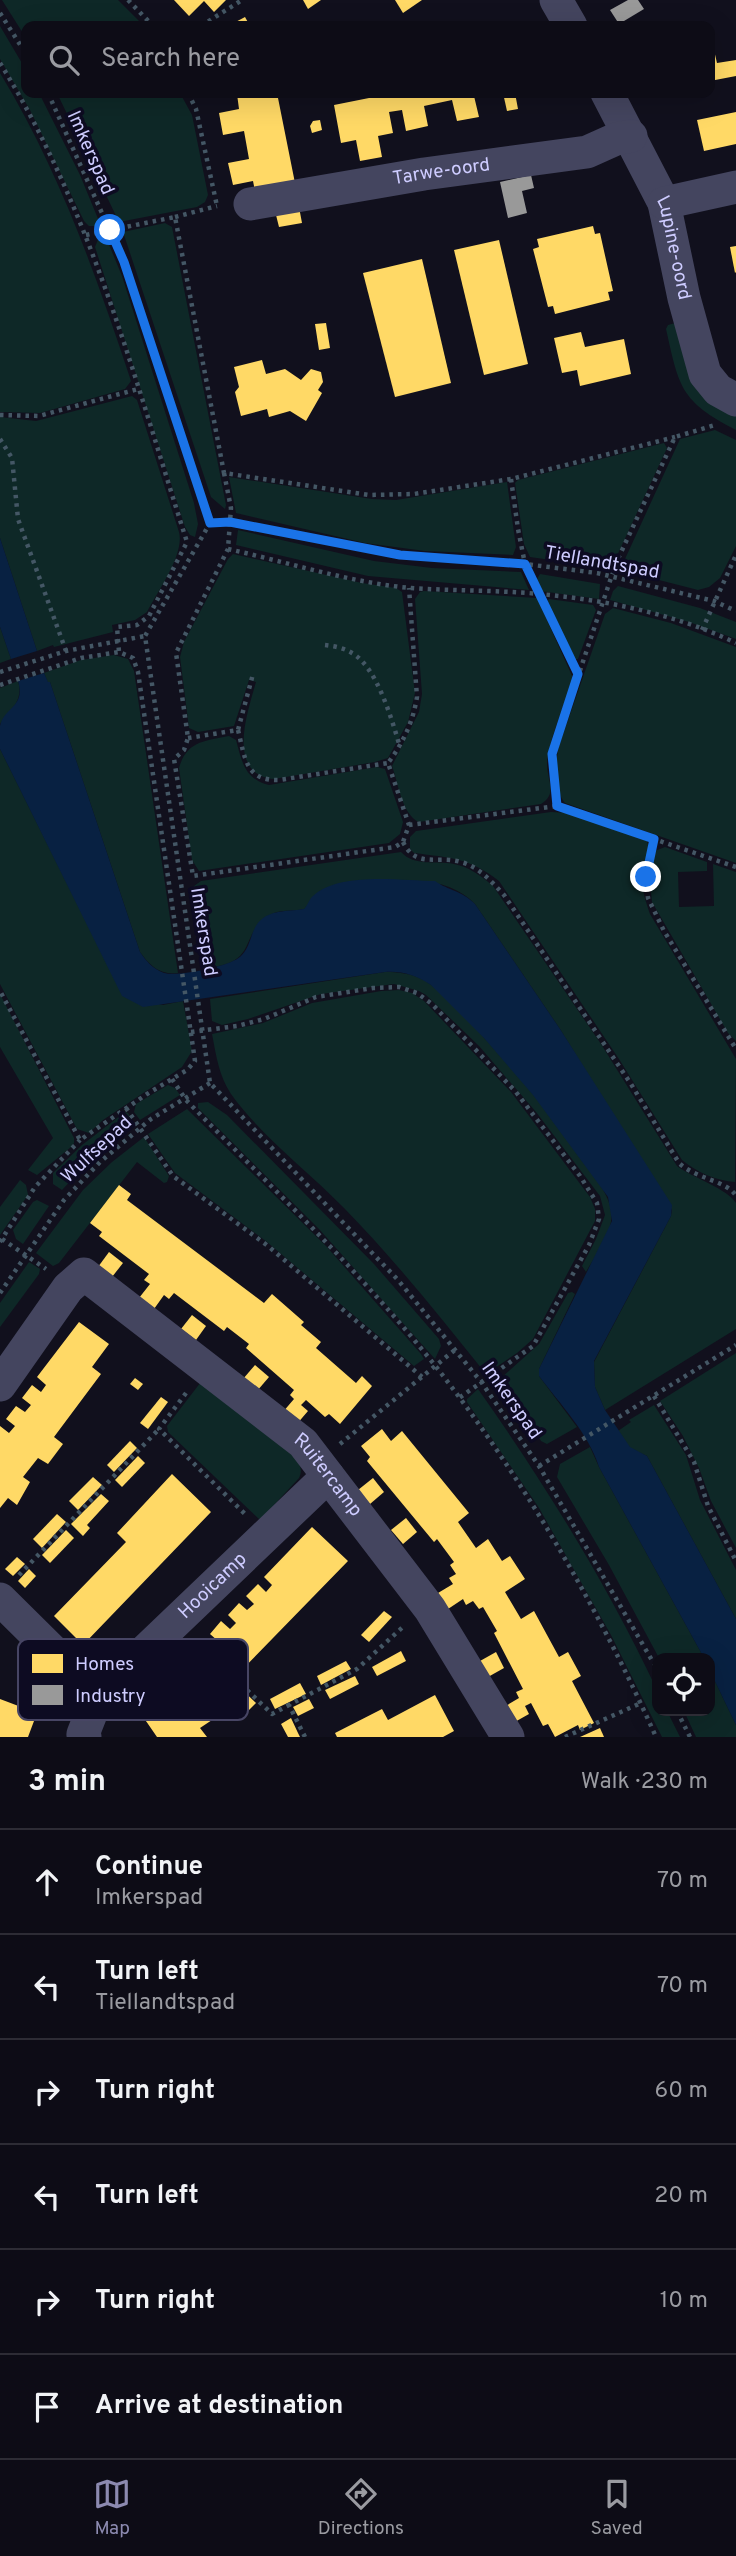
<!DOCTYPE html>
<meta charset="utf-8">
<style>
:root{--surface:#0d0c16;--page:#16151f;--text:#f1f3f6;--muted:#9a9ba1;--line:#2d2c35;--accent:#8c8ab0}
body{margin:0;font-family:Overpass,sans-serif;background:var(--page);color:var(--text)}
.controls{position:absolute;right:21px;bottom:21px;display:grid;overflow:hidden;border-radius:14px;box-shadow:0 7px 28px #0002}
.controls button{width:63px;height:63px;display:grid;place-items:center;padding:0;border:0;border-bottom:2px solid var(--line);background:var(--surface);color:var(--text);font:35px sans-serif}
.stop{position:absolute;width:21px;height:21px;margin:-16px;border:5px solid #1a73e8;border-radius:50%;background:#fff}
.stop.end{background:#1a73e8;border-color:#fff;box-shadow:0 2px 7px #0008}
.list{margin:0;padding:0;list-style:none}
h2{display:flex;justify-content:space-between;align-items:center;height:91px;margin:0;padding:0 28px;font-size:30px}
h2 small{font-size:23px;font-weight:400;color:var(--muted)}
.list li{display:grid;grid-template-columns:46px 1fr auto;gap:21px;align-items:center;box-sizing:border-box;height:105px;padding:0 28px;border-top:2px solid var(--line)}
.list b{display:block;font-size:26px;white-space:nowrap}
.list p{margin:0;font-size:23px;white-space:nowrap;color:var(--muted)}
.list em{font-size:23px;font-style:normal;color:var(--muted)}
.icon{flex:none;width:38px;height:38px;fill:none;stroke:currentColor;stroke-width:2;stroke-linecap:round;stroke-linejoin:round}
.map{position:relative;flex:none;width:736px;height:1737px;overflow:hidden}
.search{position:absolute;background:var(--surface);box-shadow:0 7px 28px #0002;left:21px;right:21px;top:21px;height:77px;display:flex;align-items:center;gap:18px;box-sizing:border-box;padding:0 24px;border-radius:14px;color:var(--muted);font-size:26px}
.sheet{height:721px;background:var(--surface)}
nav{display:flex;justify-content:space-around;align-items:center;box-sizing:border-box;height:98px;border-top:2px solid var(--line);background:var(--surface);font-size:19px;color:var(--muted)}
nav a{display:grid;justify-items:center;gap:4px}
nav .on{color:var(--accent)}
.map>svg:first-child{display:block}
.green{fill:#0e2827}
.water{fill:#082142}
.homes{fill:#ffd966}
.industry{fill:#999}
.lines{fill:none;stroke-linecap:round;stroke-linejoin:round}
.path{stroke:#445765;stroke-width:4.5;stroke-dasharray:3.5 5;stroke-linecap:butt}
.street{stroke:#44455f;stroke-width:33}
.route{stroke:#1a73e8;stroke-width:9}
.labels{text-anchor:middle;dominant-baseline:central;stroke-width:7;stroke-linejoin:round;paint-order:stroke}
.street-label{font-size:19px;fill:#ceccff;stroke:#0d0b22}
.key{fill:#0d0b22;stroke:#474564;stroke-width:2}
.key-label{font-size:19px;fill:#ceccff}
</style>
<div class="map">
<svg width="736" height="1737" viewBox="0 0 736 1737">
<rect width="100%" height="100%" fill="#11101d"/>
<g class="green">
<path d="M2 0H118L144 26H26V38Z"/>
<path d="M0 26 26 70V93H39L80 175 101 226H89L84 221 30 110 0 59Z"/>
<path d="M0 73C59 170 96 275 131 381L125 389 40 413 0 412Z"/>
<path d="M57 93H180L192 115 208 195 205 202 197 207 119 222Z"/>
<path d="M165 223 172 227 226 505 225 509 211 497 123 232Z"/>
<path d="M105 235 122 276 194 503 198 524 195 537 190 535 185 527 95 247 99 237Z"/>
<path d="M679 322 736 415V430C680 401 679 387 666 329L668 325Z"/>
<path d="M132 396 137 400 179 532C185 554 157 592 147 612L135 620 112 625 113 632 54 647 53 645 37 651 0 538V417L36 421Z"/>
<path d="M715 430 736 440V546L720 578 709 587 698 590 620 570 680 439Z"/>
<path d="M664 443 667 448 615 560 607 568 530 557 524 544 515 483 518 480Z"/>
<path d="M229 477 372 499 396 500 507 482 516 547 513 555 425 551 365 543 236 513Z"/>
<path d="M238 530 374 561 432 568 521 572 529 590 368 576 236 545Z"/>
<path d="M233 554 362 583 396 588 402 592 415 693 408 722 388 758 375 762 274 779C225 774 248 711 256 682L249 680 234 726 198 732 189 728 180 657 184 642 228 559Z"/>
<path d="M540 574 600 584 599 599 540 591 537 579Z"/>
<path d="M618 586 700 608 736 622V639L689 622 610 600 613 591Z"/>
<path d="M424 591 537 598 573 678C566 701 548 742 547 764 547 780 558 794 541 804L419 822C402 815 398 782 392 766L419 712 422 694 415 599 420 592Z"/>
<path d="M549 599 593 605 596 610 578 659H575L546 603Z"/>
<path d="M613 608 671 623 736 647V863L565 803C553 789 555 763 559 746L605 614Z"/>
<path d="M0 627 11 659 0 663Z"/>
<path d="M114 655 128 659 134 671 178 973C160 975 150 966 140 952L50 682 48 683 44 673 81 660Z"/>
<path d="M18 681C24 700 11 710 0 724V688Z"/>
<path d="M229 736 236 740C242 761 244 779 269 785L377 767 385 769 403 822 400 834 389 843 199 871 192 860 179 768C187 740 206 741 229 736Z"/>
<path d="M0 749 123 996 163 1005 183 1001 192 1051 182 1067 103 1120 89 1133 77 1129 0 984Z"/>
<path d="M551 812 572 813 647 841C651 852 644 864 643 875 641 889 646 902 650 914L736 1059 735 1182C717 1181 696 1172 682 1160L619 1059 499 881C468 857 451 858 414 853L410 849V837L416 831Z"/>
<path d="M665 847 707 862V871L678 872 679 907 714 906 713 864 736 872V1041L728 1033 652 902 649 874 655 851Z"/>
<path d="M401 852C415 867 435 860 454 864 470 867 481 876 493 886L601 1044 677 1166C693 1178 728 1189 736 1203V1329L605 1410 595 1387 594 1362 671 1216 672 1210 560 1029 475 904C461 889 440 882 420 881 381 890 340 896 304 909 294 912 281 909 272 914 236 934 262 963 205 968L202 952H199L191 893 194 886 201 881Z"/>
<path d="M385 972C401 972 416 974 430 984 465 1010 606 1172 611 1209 615 1231 596 1254 586 1272L582 1266 596 1239 605 1215 600 1196 536 1112 479 1046 426 995 419 991 394 984 321 994 248 1019 222 1025 212 1021 210 999Z"/>
<path d="M399 990 412 993 424 1001 511 1092 590 1197 595 1209V1221L533 1339 517 1353 486 1374C440 1317 395 1260 344 1208 308 1171 261 1136 231 1094 219 1076 216 1055 212 1034L263 1023 312 1003 381 991Z"/>
<path d="M0 994 74 1138V1143L71 1147 37 1175 28 1170 53 1138 0 1047Z"/>
<path d="M168 1085 175 1088 180 1095 140 1120 134 1112 136 1104Z"/>
<path d="M208 1102 227 1115 374 1264 439 1339 441 1346 435 1359 319 1229 198 1108V1103Z"/>
<path d="M187 1109 326 1246 421 1354 424 1359 414 1366 267 1242 175 1173 148 1134Z"/>
<path d="M125 1112 128 1113 134 1124 90 1160 62 1190 53 1184V1173L82 1145Z"/>
<path d="M144 1137 169 1176 167 1182 164 1183 137 1162 59 1263 53 1266 36 1253 83 1190 112 1162Z"/>
<path d="M20 1180 26 1185 28 1195 0 1235V1207Z"/>
<path d="M37 1200 49 1206 23 1244 16 1239 13 1230 33 1202Z"/>
<path d="M29 1262 40 1269 39 1274 0 1327V1303Z"/>
<path d="M572 1292 575 1294 539 1369V1376L577 1427 547 1444 541 1441 501 1378 539 1344 568 1293Z"/>
<path d="M736 1353V1548L711 1501 699 1468 683 1436 660 1401Z"/>
<path d="M204 1378 295 1457C300 1464 303 1470 299 1478L262 1518 259 1519 168 1432 167 1426Z"/>
<path d="M478 1389C545 1484 607 1584 657 1690V1711H667L680 1737H662L611 1635 539 1508 467 1402V1399Z"/>
<path d="M654 1405 686 1455 700 1500 736 1570V1619L647 1456 630 1448 618 1431 631 1422 629 1420Z"/>
<path d="M590 1447 599 1467 704 1658H659L609 1565 557 1477 560 1464Z"/>
<path d="M710 1671 736 1725V1737H696L684 1711H710Z"/>
</g>
<g class="water">
<path d="M0 538 37 651 11 659 0 627Z"/>
<path d="M44 673 48 682H50L140 952C146 961 153 969 164 973 177 977 232 966 241 956 252 946 250 928 262 919 272 910 291 911 304 909 308 905 309 899 313 896 340 871 402 881 435 881 449 891 461 890 475 904L560 1029 672 1205 671 1216 594 1361 595 1387 605 1410 630 1447 647 1456 736 1619V1725L710 1671V1658H704L599 1467C589 1434 560 1404 539 1376V1369L612 1221 608 1197 533 1095 484 1038 431 985C415 975 403 971 385 972L143 1007 122 996 0 749C0 742 0 733 0 726 4 707 26 707 18 681Z"/>
</g>
<g class="homes">
<path d="M174 0H226L214 12 204 1 189 16Z"/>
<path d="M303 0H321L308 9Z"/>
<path d="M395 0H422L403 13Z"/>
<path d="M245 17 250 26H228Z"/>
<path d="M710 33 717 63 736 60V76L710 81Z"/>
<path d="M243 93H277L296 188 256 196 253 181 233 185 228 163 249 159 244 131 223 135 219 113 239 109 237 94Z"/>
<path d="M384 93H485V94L474 96 479 117 457 121 452 100 424 106 428 126 406 131 402 110 389 112 393 133 378 136 382 157 360 161 356 140 341 143 334 105 384 95Z"/>
<path d="M503 93H515L518 109 507 111Z"/>
<path d="M736 112V144L704 151 697 120Z"/>
<path d="M320 120 322 130 312 133 310 126 313 121Z"/>
<path d="M299 207 302 223 279 227 275 211Z"/>
<path d="M593 226 595 234 600 233 613 291 608 292 610 300 555 314 553 306 548 307 533 249 539 247 537 239Z"/>
<path d="M499 240 528 364 484 375 454 250Z"/>
<path d="M736 246V272L735 273 730 247Z"/>
<path d="M422 259 451 383 395 397 363 273Z"/>
<path d="M326 323 330 348 319 350 315 324Z"/>
<path d="M581 332 585 347 624 339 631 374 580 386 577 370 562 373 554 338Z"/>
<path d="M262 360 266 374 285 369 301 380 311 369 321 372 323 382 318 390 322 393 306 421 290 411 269 417 267 409 241 416 235 392 239 387 234 367Z"/>
<path d="M119 1185 131 1194 127 1200 264 1303 272 1294 304 1322 301 1325 321 1342 316 1348 356 1383 362 1376 372 1386 340 1424 329 1414 325 1417 306 1400 301 1405 308 1411 296 1425 282 1413 294 1399 290 1395 294 1390 246 1348 249 1344 227 1327 224 1331 174 1293 169 1299 164 1295 154 1309 139 1298 150 1284 144 1280 149 1274 99 1236 102 1232 90 1223Z"/>
<path d="M109 1252 123 1263 112 1277 98 1267Z"/>
<path d="M192 1315 206 1326 196 1340 181 1329Z"/>
<path d="M79 1322 109 1344 92 1367 101 1374 54 1437 63 1444 48 1464 38 1458 23 1477 30 1482 17 1505 8 1498 0 1508V1426L9 1433 15 1426 6 1419 16 1406 25 1412 31 1405 22 1398 32 1385 41 1392 46 1385 37 1377Z"/>
<path d="M255 1365 269 1377 257 1391 243 1379Z"/>
<path d="M135 1378 143 1384 138 1390 130 1384Z"/>
<path d="M161 1397 168 1402 148 1429 140 1423Z"/>
<path d="M382 1429 391 1441 402 1431 469 1513 458 1522 476 1548 488 1539 502 1561 510 1556 525 1579 505 1592 521 1619 534 1611 559 1657 568 1652 581 1676 572 1681 594 1723 580 1730 578 1725 555 1737 548 1724 543 1726 531 1703 525 1706 529 1714 513 1723 504 1707 519 1698 516 1692 523 1689 494 1633 497 1631 483 1607 479 1609 473 1601 466 1605 463 1599 448 1609 438 1593 453 1584 449 1578 456 1574 450 1565 454 1562 437 1539 434 1542 367 1461 370 1457 361 1446Z"/>
<path d="M130 1441 137 1448 114 1472 107 1465Z"/>
<path d="M138 1456 145 1463 122 1487 115 1480Z"/>
<path d="M172 1474 211 1512 83 1645 54 1616 126 1542 117 1533Z"/>
<path d="M93 1477 102 1485 78 1510 69 1501Z"/>
<path d="M373 1478 384 1492 370 1504 358 1490Z"/>
<path d="M101 1494 109 1501 87 1525 90 1528 83 1536 71 1524Z"/>
<path d="M57 1514 66 1522 42 1548 33 1539Z"/>
<path d="M406 1518 417 1532 403 1544 391 1530Z"/>
<path d="M312 1527 348 1561 237 1675 210 1649 218 1641 210 1634 221 1621 230 1629 236 1623 228 1615 239 1603 247 1610 254 1604 246 1596 258 1584 266 1592 272 1585 264 1577Z"/>
<path d="M66 1530 74 1538 50 1563 42 1555Z"/>
<path d="M17 1557 25 1564 13 1576 5 1569Z"/>
<path d="M29 1569 36 1576 25 1588 18 1581Z"/>
<path d="M384 1611 392 1617 369 1642 361 1635Z"/>
<path d="M401 1651 406 1661 377 1676 372 1667Z"/>
<path d="M496 1652 504 1668 488 1677 480 1661Z"/>
<path d="M346 1661 351 1669 321 1685 317 1676Z"/>
<path d="M174 1668 212 1720 200 1728 207 1737H157L137 1708 159 1693 152 1684Z"/>
<path d="M355 1676 359 1684 330 1699 325 1690Z"/>
<path d="M231 1679 256 1703 248 1711 235 1698 219 1714 207 1703Z"/>
<path d="M300 1683 306 1694 275 1709 270 1699Z"/>
<path d="M435 1695 454 1731 443 1737H337L335 1733 382 1709 388 1720Z"/>
<path d="M0 1699 37 1713 28 1737H0Z"/>
<path d="M309 1699 314 1708 298 1716 293 1707Z"/>
<path d="M291 1718 298 1733 300 1737H288L281 1724Z"/>
<path d="M600 1728 604 1737H580Z"/>
</g>
<g class="industry">
<path d="M628 0H638L644 9 619 24 610 10Z"/>
<path d="M531 175 534 188 522 191 527 213 508 218 500 182Z"/>
</g>
<g class="lines">
<g class="path">
<path d="M128 0 153 26"/>
<path d="M0 13 26 54"/>
<path d="M201 26 242 0"/>
<path d="M0 63C91 209 135 380 187 542L149 616 137 625 117 627 119 652"/>
<path d="M48 93 124 262 210 523 145 636 210 1083 398 1280 482 1383 539 1466 657 1669"/>
<path d="M188 93 196 109 217 206"/>
<path d="M175 217 217 206"/>
<path d="M86 235 175 217 224 473 369 495 414 494 511 479 675 437"/>
<path d="M0 415 39 416 138 389"/>
<path d="M0 439 12 458 18 519 66 651"/>
<path d="M224 473 231 508 228 549 176 653 188 738 184 750 174 759 193 876 395 847 403 842 409 825 388 763C403 743 413 722 417 697L409 588"/>
<path d="M511 479 518 529 525 564 578 674"/>
<path d="M210 523 230 522 400 555 525 564 597 573 714 601 736 611"/>
<path d="M228 549C287 562 352 583 411 588 454 591 497 590 540 594 605 600 676 614 736 643"/>
<path d="M702 630 736 555"/>
<path d="M325 645C334 646 344 648 352 653 377 667 392 720 400 747"/>
<path d="M0 672 66 651 145 636"/>
<path d="M0 685 81 658 119 652 133 658 138 672 195 1061 187 1070 147 1094 80 1140 0 991"/>
<path d="M238 730C245 757 245 781 279 780L388 763"/>
<path d="M188 738 238 730 253 674"/>
<path d="M557 806 654 839"/>
<path d="M409 825 557 806 552 754 616 563 675 437 715 425"/>
<path d="M403 842C416 869 437 855 461 862 479 867 491 881 504 895L631 1084 679 1163C696 1179 728 1181 736 1196"/>
<path d="M736 867 654 839 646 877 648 898 664 931 736 1049"/>
<path d="M191 1032 237 1026 264 1019 316 997 373 988 399 987 417 993 432 1004 516 1092 580 1176 597 1203 599 1219 589 1245 533 1346 459 1398"/>
<path d="M172 1079 186 1100C271 1187 361 1272 437 1368 523 1478 599 1609 656 1737"/>
<path d="M126 1108 173 1176 268 1246 422 1377"/>
<path d="M2 1239 46 1269"/>
<path d="M0 1242 35 1187 80 1140"/>
<path d="M0 1293 64 1200 100 1162 151 1119 210 1083"/>
<path d="M186 1393 159 1429 245 1514"/>
<path d="M654 1396 694 1462 708 1506 736 1561"/>
<path d="M340 1444 456 1349"/>
<path d="M539 1466 736 1345"/>
<path d="M19 1575 159 1429"/>
<path d="M198 1643 272 1714 289 1705"/>
<path d="M677 1711 690 1737"/>
<path d="M305 1737 289 1705 357 1669 405 1625"/>
<path d="M565 1737 641 1703"/>
</g>
<g class="street">
<path d="M556 0 571 26"/>
<path id="s1" d="M607 93 664 203 684 298 705 374 718 390 736 400"/>
<path d="M664 203 736 187"/>
<path id="s2" d="M250 204 424 174 587 152 616 139 631 136"/>
<path id="s3" d="M0 1385 68 1288 84 1274 303 1443 430 1609 508 1737"/>
<path d="M0 1599 98 1696 83 1734 85 1737"/>
<path id="s4" d="M98 1696 328 1476"/>
</g>
</g>
<g class="lines">
<path class="route" d="M110 230 124 262 210 523 230 522 400 555 525 564 578 674 552 754 557 806 654 839 646 877"/>
</g>
<g class="labels">
<g class="street-label">
<text transform="translate(90 153) rotate(66)">Imkerspad</text>
<text stroke="none"><textPath href="#s2" startOffset="194">Tarwe-oord</textPath></text>
<text stroke="none"><textPath href="#s1" startOffset="170">Lupine-oord</textPath></text>
<text transform="translate(602 563) rotate(10)">Tiellandtspad</text>
<text transform="translate(203 932) rotate(81)">Imkerspad</text>
<text transform="translate(97 1150) rotate(-43)">Wulfsepad</text>
<text transform="translate(511 1401) rotate(55)">Imkerspad</text>
<text stroke="none"><textPath href="#s3" startOffset="457">Ruitercamp</textPath></text>
<text stroke="none"><textPath href="#s4" startOffset="159">Hooicamp</textPath></text>
</g>
</g>
<rect x="18" y="1639" width="230" height="81" rx="10" class="key"/>
<rect x="32" y="1654" width="31" height="19" fill="#ffd966"/>
<rect x="32" y="1685" width="31" height="20" fill="#999"/>
<g class="key-label">
<text x="75" y="1670">Homes</text>
<text x="75" y="1702">Industry</text>
</g>
</svg>
<div class="controls">
<button><svg class="icon" aria-label="locate" viewBox="0 0 24 24"><circle cx="12" cy="12" r="6"/><path d="M12 2v4M12 18v4M2 12h4M18 12h4"/></svg></button>
</div>
<div class="stop" style="left:110px;top:230px"></div>
<div class="stop end" style="left:646px;top:877px"></div>
<div class="search"><svg class="icon" aria-label="search" viewBox="0 0 24 24"><circle cx="10" cy="10" r="6"/><path d="M15 15l6 6"/></svg>Search here</div>
</div>
<section class="sheet">
<h2>3 min<small>Walk · 230 m</small></h2>
<ul class="list">
<li><svg class="icon" aria-label="ahead" viewBox="0 0 24 24"><path d="M12 20V5M6 11l6-6 6 6"/></svg><div><b>Continue</b><p>Imkerspad</p></div><em>70 m</em></li>
<li><svg class="icon" aria-label="left" viewBox="0 0 24 24"><path d="M17 20v-9H6M10 6l-5 5 5 5"/></svg><div><b>Turn left</b><p>Tiellandtspad</p></div><em>70 m</em></li>
<li><svg class="icon" aria-label="right" viewBox="0 0 24 24"><path d="M7 20v-9h11M14 6l5 5-5 5"/></svg><div><b>Turn right</b></div><em>60 m</em></li>
<li><svg class="icon" aria-label="left" viewBox="0 0 24 24"><path d="M17 20v-9H6M10 6l-5 5 5 5"/></svg><div><b>Turn left</b></div><em>20 m</em></li>
<li><svg class="icon" aria-label="right" viewBox="0 0 24 24"><path d="M7 20v-9h11M14 6l5 5-5 5"/></svg><div><b>Turn right</b></div><em>10 m</em></li>
<li><svg class="icon" aria-label="arrive" viewBox="0 0 24 24"><path d="M6 21V4h12l-3 4 3 4H6"/></svg><div><b>Arrive at destination</b></div></li>
</ul>
</section>
<nav>
<a class="on"><svg class="icon" aria-label="map" viewBox="0 0 24 24"><path d="M3 6l6-2 6 2 6-2v14l-6 2-6-2-6 2zM9 4v14M15 6v14"/></svg>Map</a>
<a><svg class="icon" aria-label="directions" viewBox="0 0 24 24"><path d="M12 3l9 9-9 9-9-9zM9 14v-3h6M13 9l2 2-2 2"/></svg>Directions</a>
<a><svg class="icon" aria-label="saved" viewBox="0 0 24 24"><path d="M7 4h10v16l-5-4-5 4z"/></svg>Saved</a>
</nav>
